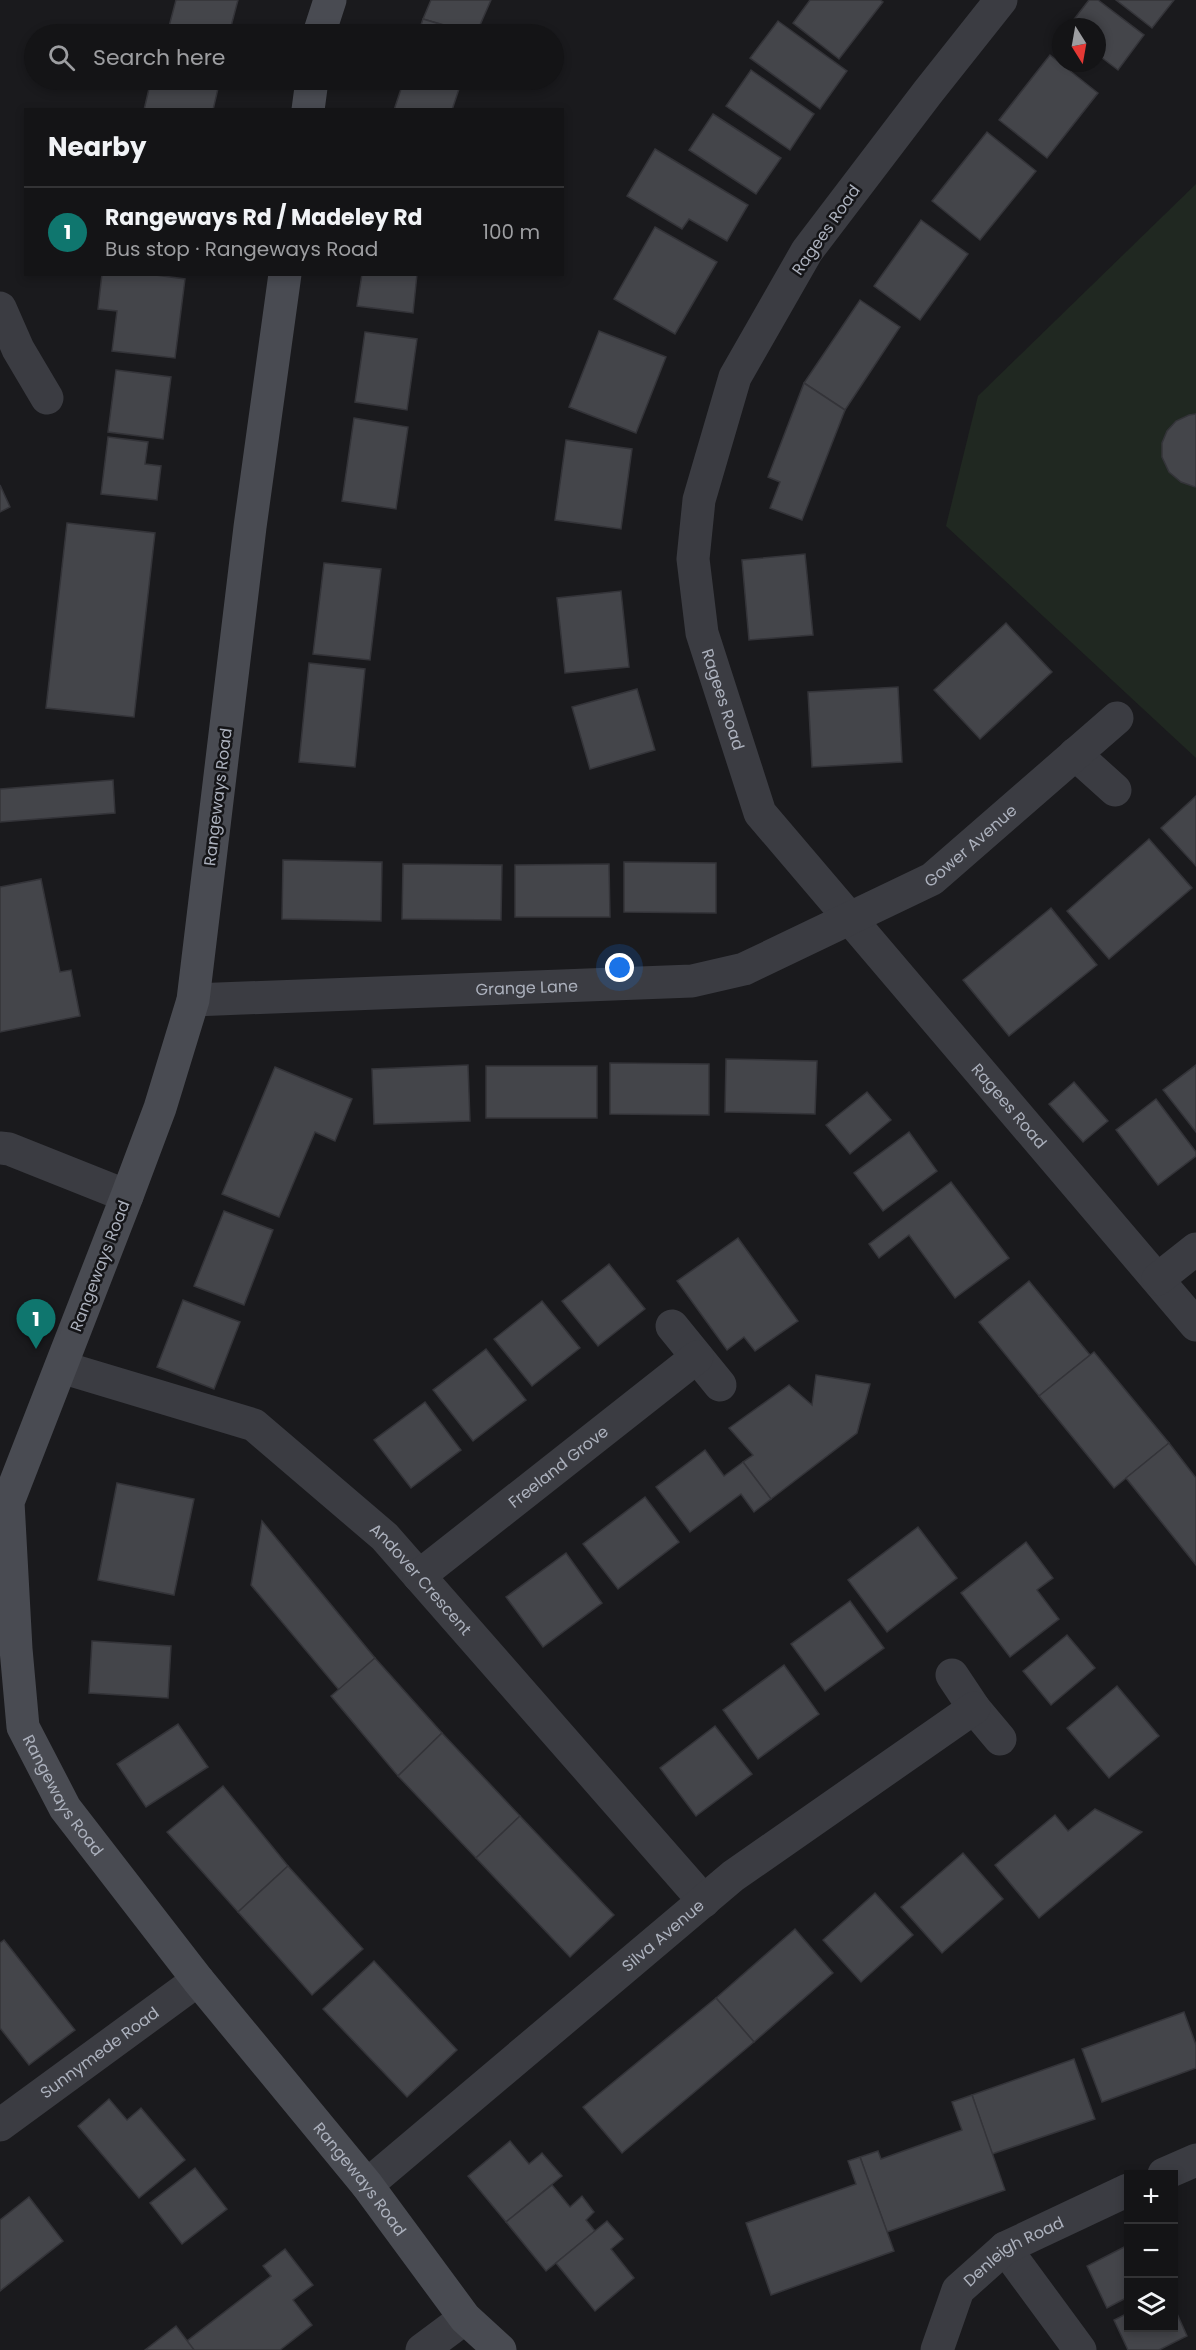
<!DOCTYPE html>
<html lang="en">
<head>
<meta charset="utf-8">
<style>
	body { margin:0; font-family:Poppins,sans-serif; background:#1d1d1f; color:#f1f3f6 }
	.controls { position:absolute; right:18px; bottom:18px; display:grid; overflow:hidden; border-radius:0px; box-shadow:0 3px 9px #0003 }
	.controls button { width:54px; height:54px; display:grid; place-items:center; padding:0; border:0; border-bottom:2px solid #333335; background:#141416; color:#f1f3f6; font:30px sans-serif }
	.compass { position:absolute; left:1052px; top:18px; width:54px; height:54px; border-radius:50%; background:#141416; box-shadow:0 3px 9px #0003; rotate:169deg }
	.you { position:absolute; left:620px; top:968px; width:21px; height:21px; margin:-15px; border:4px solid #fff; border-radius:50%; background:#1a73e8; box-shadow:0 0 0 9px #1a73e833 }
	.badge { display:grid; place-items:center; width:39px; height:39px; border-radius:50%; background:#0f766e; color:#fff; font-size:20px; font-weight:700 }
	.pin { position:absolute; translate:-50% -50px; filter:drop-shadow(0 2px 3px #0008) }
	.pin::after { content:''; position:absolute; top:32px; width:21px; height:18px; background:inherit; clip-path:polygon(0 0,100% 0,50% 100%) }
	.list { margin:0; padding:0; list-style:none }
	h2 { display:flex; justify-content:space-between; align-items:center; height:78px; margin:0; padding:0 24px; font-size:26px }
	h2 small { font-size:20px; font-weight:400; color:#9d9ea1 }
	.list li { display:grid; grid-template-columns:39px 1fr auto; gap:18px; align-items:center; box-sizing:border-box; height:90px; padding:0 24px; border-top:2px solid #333335 }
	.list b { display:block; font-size:22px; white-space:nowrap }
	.list p { margin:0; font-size:20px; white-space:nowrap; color:#9d9ea1 }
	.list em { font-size:20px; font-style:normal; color:#9d9ea1 }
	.icon { flex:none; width:33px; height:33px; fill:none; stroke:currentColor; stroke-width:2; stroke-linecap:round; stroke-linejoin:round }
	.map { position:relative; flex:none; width:1196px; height:2350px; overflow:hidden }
	.search { position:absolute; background:#141416; box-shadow:0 3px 9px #0003; left:24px; top:24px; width:540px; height:66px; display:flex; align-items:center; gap:15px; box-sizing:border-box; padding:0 21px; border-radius:33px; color:#9d9ea1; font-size:22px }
	.panel { position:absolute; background:#141416; box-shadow:0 3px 9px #0003; left:24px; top:108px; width:540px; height:168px; border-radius:0px }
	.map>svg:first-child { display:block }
</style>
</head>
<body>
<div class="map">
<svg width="1196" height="2350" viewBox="0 0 1196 2350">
	<rect width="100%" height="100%" fill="#1a1a1d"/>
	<path fill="#202821" d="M1196,184V758L946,526L978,396Z"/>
	<g fill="#44454a" stroke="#343439" stroke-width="1.5">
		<path d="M176,0H238L229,34H167Z"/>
		<path d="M431,0H491L476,34L423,19Z"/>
		<path d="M810,0H880L883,2L839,59L793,23Z"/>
		<path d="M1089,0H1098L1144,35L1118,70L1097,54V27H1068Z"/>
		<path d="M1116,0H1174L1152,28Z"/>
		<path d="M423,19L472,34H418Z"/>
		<path d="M778,21L847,71L820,109L750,58Z"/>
		<path d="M1050,55L1098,93L1047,158L999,120Z"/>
		<path d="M751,70L814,114L790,150L726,106Z"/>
		<path d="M151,80H220L213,110H144Z"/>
		<path d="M404,80H462L452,110H394Z"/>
		<path d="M713,114L781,158L756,194L689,150Z"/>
		<path d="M987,132L1036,171L980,240L932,201Z"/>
		<path d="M655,149L748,205L727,241L689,219L682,229L627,196Z"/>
		<path d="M921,220L968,254L920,320L874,286Z"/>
		<path d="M655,227L717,262L675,334L614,299Z"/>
		<path d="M102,274H148L185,279L175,358L112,351L117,311L98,309Z"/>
		<path d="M362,274H417L413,313L357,306Z"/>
		<path d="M860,300L900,327L845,410L804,383Z"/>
		<path d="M599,331L666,357L636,433L569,407Z"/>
		<path d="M365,332L417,339L407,410L355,402Z"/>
		<path d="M116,370L171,377L163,439L108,432Z"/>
		<path d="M804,383L845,410L802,520L770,508L780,482L768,477Z"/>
		<path d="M1196,414V486L1195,487L1181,482L1169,472L1162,457V443L1167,431L1176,421L1189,415Z"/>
		<path d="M354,418L408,427L396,509L342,501Z"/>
		<path d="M108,437L148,442L145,464L161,466L157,500L101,494Z"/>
		<path d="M566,440L632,449L621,529L555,520Z"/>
		<path d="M0,485L10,507L0,512Z"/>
		<path d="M67,523L155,533L134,717L46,708Z"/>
		<path d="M805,554L813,635L749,640L742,560Z"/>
		<path d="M324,563L381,569L370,660L313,654Z"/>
		<path d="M621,591L629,667L565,673L557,598Z"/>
		<path d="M1006,623L1052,672L980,739L934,690Z"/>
		<path d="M309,663L365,669L355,767L299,762Z"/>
		<path d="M898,687L902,762L812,767L808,692Z"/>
		<path d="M637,689L655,750L590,769L572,707Z"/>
		<path d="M113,780L115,813L0,822V789Z"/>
		<path d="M1196,796V866L1161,828Z"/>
		<path d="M1149,839L1192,888L1109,959L1067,911Z"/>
		<path d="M283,860L382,862L381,921L282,919Z"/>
		<path d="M624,862L716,863V913L624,912Z"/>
		<path d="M403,864L502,865L501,920L402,919Z"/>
		<path d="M609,864L610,917H515V865Z"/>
		<path d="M41,879L60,972L71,970L80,1016L0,1032V887Z"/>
		<path d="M1051,908L1097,965L1009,1036L963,980Z"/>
		<path d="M726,1059L817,1061L815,1114L725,1112Z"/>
		<path d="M610,1063L709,1064V1115L610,1114Z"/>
		<path d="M468,1065L470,1121L374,1124L372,1069Z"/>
		<path d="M1196,1065V1132L1163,1090Z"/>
		<rect x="486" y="1066" width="111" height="52"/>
		<path d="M275,1067L352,1099L335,1141L315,1132L279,1217L222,1194Z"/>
		<path d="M1074,1082L1108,1121L1083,1142L1049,1104Z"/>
		<path d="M867,1092L891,1120L850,1154L826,1125Z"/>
		<path d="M1156,1099L1196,1152V1156L1158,1185L1116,1130Z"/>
		<path d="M909,1132L937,1171L883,1211L854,1173Z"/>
		<path d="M951,1182L1009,1258L955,1298L909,1235L879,1258L869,1244Z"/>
		<path d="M224,1211L273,1230L244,1305L194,1286Z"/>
		<path d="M738,1238L798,1321L755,1351L744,1337L727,1350L677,1281Z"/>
		<path d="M609,1264L645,1309L598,1346L562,1301Z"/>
		<path d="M1029,1281L1090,1355L1039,1396L979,1322Z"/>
		<path d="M183,1300L240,1322L214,1389L157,1367Z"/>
		<path d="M542,1301L580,1348L532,1386L494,1339Z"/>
		<path d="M486,1349L526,1400L473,1441L433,1390Z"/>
		<path d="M1094,1352L1169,1443L1114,1488L1039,1396Z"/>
		<path d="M816,1375L870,1384L857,1433L771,1499L743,1462L753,1455L729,1428L789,1385L812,1405Z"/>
		<path d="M425,1402L461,1450L411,1488L374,1440Z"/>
		<path d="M1169,1443L1196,1478V1565L1126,1478Z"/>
		<path d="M705,1450L724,1476L743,1462L771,1499L754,1512L741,1494L690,1532L656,1487Z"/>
		<path d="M117,1483L194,1499L174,1595L98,1580Z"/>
		<path d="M645,1497L679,1542L618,1589L583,1544Z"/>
		<path d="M262,1521L375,1658L339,1690L251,1585Z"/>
		<path d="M918,1527L957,1578L887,1632L848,1580Z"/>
		<path d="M1026,1542L1053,1578L1037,1590L1059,1619L1010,1657L961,1593Z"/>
		<path d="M566,1553L602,1603L543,1647L506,1597Z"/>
		<path d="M850,1601L884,1648L825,1691L791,1644Z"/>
		<path d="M1067,1635L1095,1668L1051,1705L1023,1671Z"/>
		<path d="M92,1641L171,1646L168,1698L89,1693Z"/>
		<path d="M375,1658L442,1733L398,1776L331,1696Z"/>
		<path d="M784,1665L819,1714L758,1759L723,1710Z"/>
		<path d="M1117,1686L1159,1736L1109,1778L1067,1728Z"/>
		<path d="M178,1724L208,1767L146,1807L117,1764Z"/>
		<path d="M715,1726L752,1774L696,1816L660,1768Z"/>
		<path d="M442,1733L520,1816L476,1858L398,1776Z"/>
		<path d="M223,1786L288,1866L238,1912L167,1832Z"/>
		<path d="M1095,1809L1142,1832L1039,1918L995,1865L1055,1815L1068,1831Z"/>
		<path d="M520,1816L614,1915L570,1957L476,1858Z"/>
		<path d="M963,1853L1003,1899L942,1953L901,1907Z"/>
		<path d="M288,1866L363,1949L312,1995L238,1912Z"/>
		<path d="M875,1893L913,1935L861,1982L823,1940Z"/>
		<path d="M795,1929L833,1973L754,2042L716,1998Z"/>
		<path d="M4,1940L75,2030L29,2065L0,2028V1943Z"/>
		<path d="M374,1961L457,2050L407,2097L323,2009Z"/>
		<path d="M716,1998L754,2042L622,2153L583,2107Z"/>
		<path d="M1184,2012L1196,2045V2068L1102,2102L1082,2049Z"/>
		<path d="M1074,2059L1095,2119L992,2154L972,2095Z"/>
		<path d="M972,2095L1005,2190L887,2232L860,2157L878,2151L881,2159L962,2130L952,2102Z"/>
		<path d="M109,2099L127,2120L141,2108L185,2160L139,2198L78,2126Z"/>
		<path d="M510,2141L529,2164L542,2153L562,2176L506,2222L468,2176Z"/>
		<path d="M860,2157L894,2251L771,2295L746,2223L856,2184L848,2161Z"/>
		<path d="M195,2168L227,2209L182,2244L150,2203Z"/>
		<path d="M552,2185L570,2207L582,2196L594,2212L586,2220L595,2231L546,2271L506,2222Z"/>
		<path d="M29,2197L63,2241L0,2291V2220Z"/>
		<path d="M607,2221L623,2239L611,2249L634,2278L595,2311L556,2263Z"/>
		<path d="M1128,2245V2297L1107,2308L1087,2266Z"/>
		<path d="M285,2249L313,2285L293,2300L312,2325L280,2350H194L187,2341L271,2276L263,2266Z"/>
		<path d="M1174,2307L1187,2336L1159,2350H1128L1114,2320L1128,2313V2328H1174Z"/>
		<path d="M176,2326L194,2350H145Z"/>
	</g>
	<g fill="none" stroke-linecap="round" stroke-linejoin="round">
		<g stroke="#3b3c42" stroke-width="33">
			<path id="s1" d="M1001,0L928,92L807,251L735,377L699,500L693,559L702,633L760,813L1196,1325"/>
			<path d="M0,308L18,349L47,398"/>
			<path d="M1075,754L1115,790"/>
			<path id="s2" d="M193,1000L692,981L744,969L932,879L1117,718"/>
			<path d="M0,1148L9,1149L127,1196"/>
			<path d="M1158,1279L1196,1249"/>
			<path d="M672,1326L720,1385"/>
			<path id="s3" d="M61,1367L254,1425L385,1537L704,1901"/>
			<path id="s4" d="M419,1576L697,1357"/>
			<path d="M952,1675L974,1708L1000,1739"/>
			<path id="s5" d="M0,2125L198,1980"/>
			<path d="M1164,2174L1196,2160"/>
			<path id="s6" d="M367,2185L733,1876L974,1708"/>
			<path d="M1005,2248L1080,2350"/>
			<path d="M422,2350L465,2318"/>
			<path id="s7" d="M937,2350L958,2290L1005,2248L1128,2190"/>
		</g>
		<g stroke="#494b52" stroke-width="33">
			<path d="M319,34L330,0"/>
			<path d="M308,110L312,80"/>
			<path id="s8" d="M285,274L250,527L193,1000L160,1108L127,1196L8,1502L16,1649L23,1727L65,1808L198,1980L367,2185L465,2318L500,2350"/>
		</g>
	</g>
	<g text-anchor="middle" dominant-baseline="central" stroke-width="5" stroke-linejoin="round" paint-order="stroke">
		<g font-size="16" fill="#acb1bd" stroke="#151518">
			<text transform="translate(826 230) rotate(-55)">Ragees Road</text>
			<text stroke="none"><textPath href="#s1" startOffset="794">Ragees Road</textPath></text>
			<text transform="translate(218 797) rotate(-83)">Rangeways Road</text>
			<text stroke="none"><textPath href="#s2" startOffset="812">Gower Avenue</textPath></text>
			<text stroke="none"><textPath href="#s2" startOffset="334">Grange Lane</textPath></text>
			<text stroke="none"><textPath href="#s1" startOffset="1298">Ragees Road</textPath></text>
			<text transform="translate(100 1266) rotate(-69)">Rangeways Road</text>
			<text stroke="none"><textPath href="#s4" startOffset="177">Freeland Grove</textPath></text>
			<text stroke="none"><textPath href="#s3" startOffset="429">Andover Crescent</textPath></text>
			<text stroke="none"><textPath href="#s8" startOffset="1572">Rangeways Road</textPath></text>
			<text stroke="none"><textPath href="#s6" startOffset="387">Silva Avenue</textPath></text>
			<text stroke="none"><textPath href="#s5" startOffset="123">Sunnymede Road</textPath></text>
			<text stroke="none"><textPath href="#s8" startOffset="2058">Rangeways Road</textPath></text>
			<text stroke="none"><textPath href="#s7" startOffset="132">Denleigh Road</textPath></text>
		</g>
	</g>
</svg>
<div class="controls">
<button>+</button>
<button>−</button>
<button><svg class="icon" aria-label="layers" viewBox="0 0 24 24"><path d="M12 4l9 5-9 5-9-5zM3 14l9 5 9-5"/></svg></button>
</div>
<svg class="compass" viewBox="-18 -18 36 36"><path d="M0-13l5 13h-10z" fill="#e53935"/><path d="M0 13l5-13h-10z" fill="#9d9ea1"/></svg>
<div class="you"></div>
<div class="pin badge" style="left:36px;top:1349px">1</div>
<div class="search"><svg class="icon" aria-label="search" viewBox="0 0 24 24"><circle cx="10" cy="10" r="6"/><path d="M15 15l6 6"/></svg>Search here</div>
<section class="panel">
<h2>Nearby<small></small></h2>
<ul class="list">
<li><span class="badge">1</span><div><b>Rangeways Rd / Madeley Rd</b><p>Bus stop · Rangeways Road</p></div><em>100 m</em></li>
</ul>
</section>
</div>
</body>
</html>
